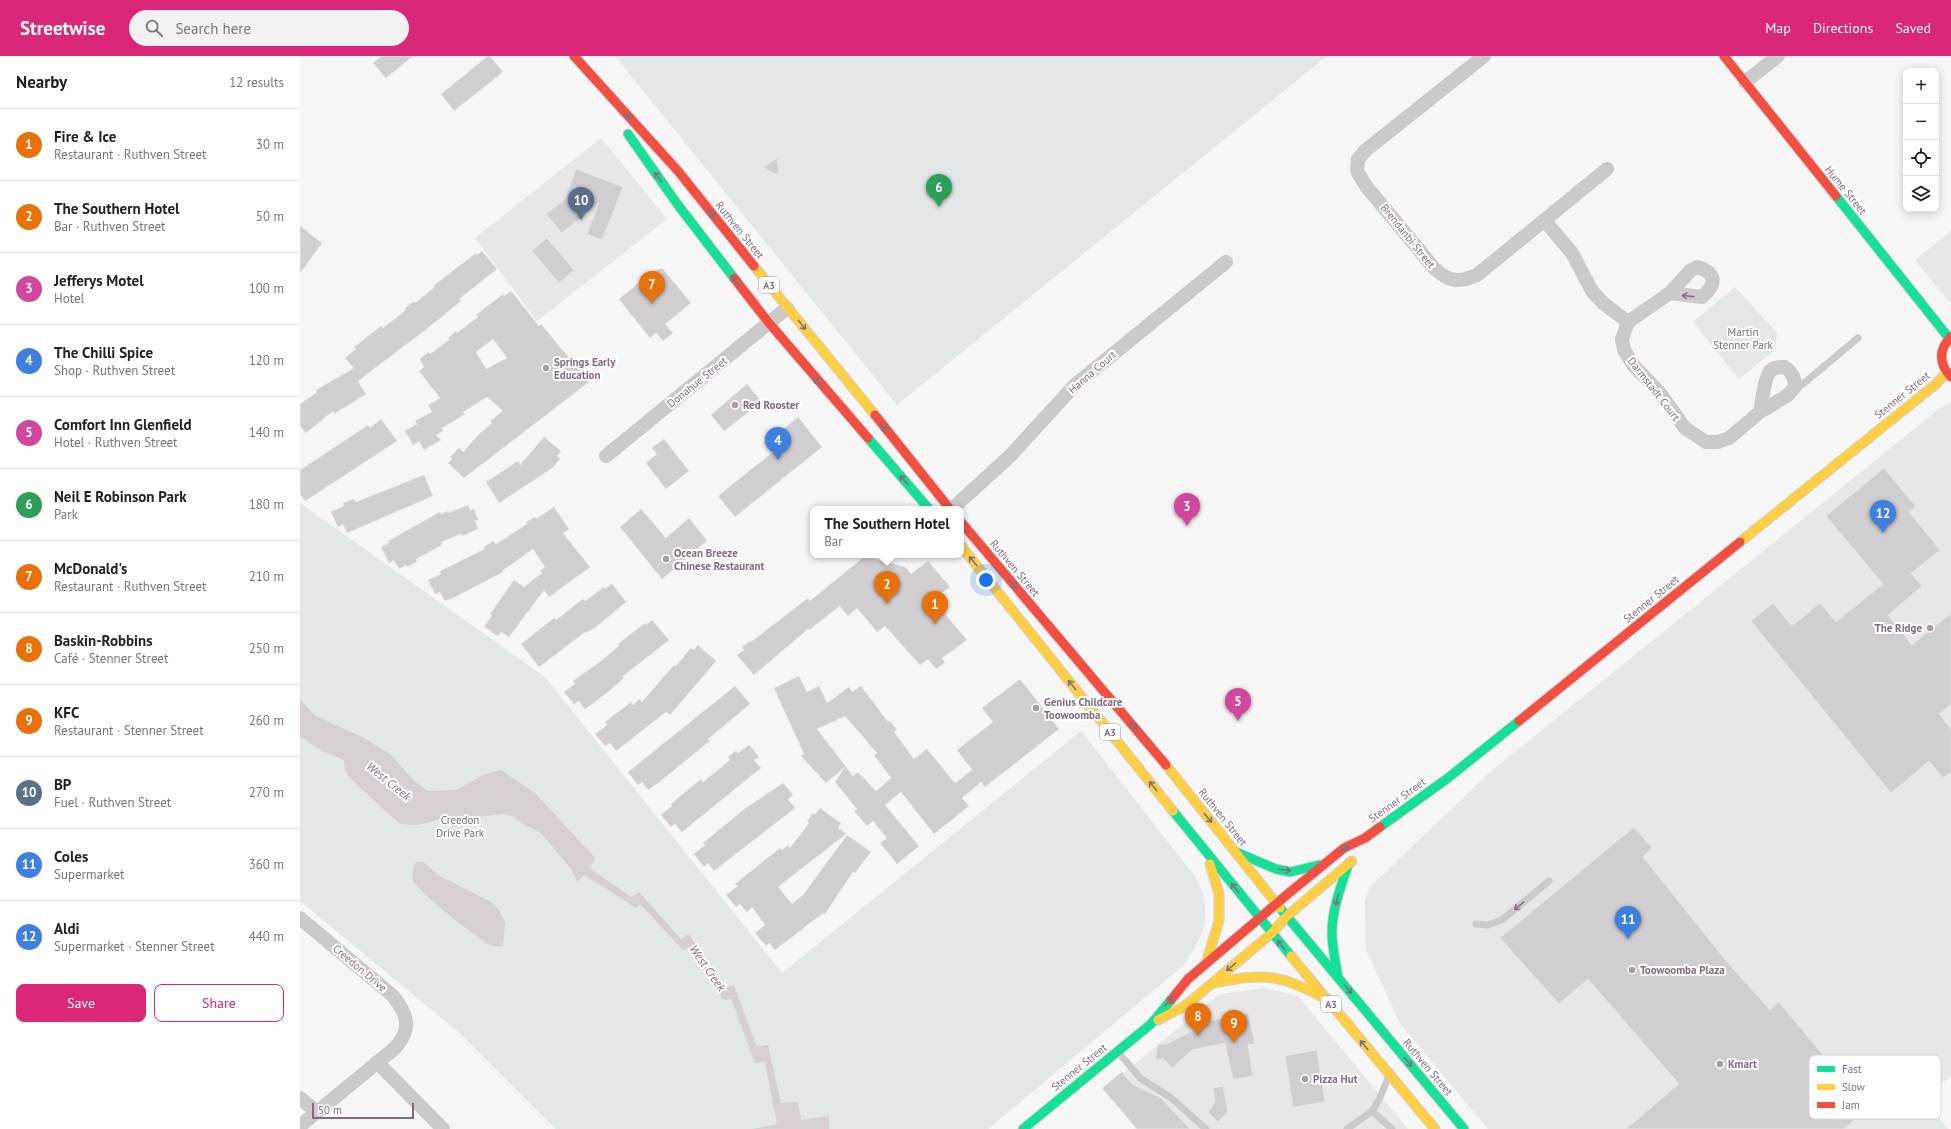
<!DOCTYPE html>
<html lang="en">
<head>
<meta charset="utf-8">
<style>
	body { margin:0; font-family:"PT Sans",sans-serif; background:#f2f2f2; color:#222 }
	.controls { position:absolute; right:12px; top:12px; display:grid; overflow:hidden; border-radius:8px; box-shadow:0 2px 10px #0003 }
	.controls button { width:36px; height:36px; display:grid; place-items:center; padding:0; border:0; border-bottom:1px solid #e0e0e0; background:#fff; color:#222; font:20px sans-serif }
	.scale { position:absolute; left:12px; bottom:10px; width:102px; box-sizing:border-box; padding-left:4px; border:2px solid #826a81; border-top:0; font-size:11px; line-height:14px; white-space:nowrap; color:#826a81; -webkit-text-stroke:3px #fff; paint-order:stroke }
	.you { position:absolute; left:686px; top:524px; width:14px; height:14px; margin:-10px; border:3px solid #fff; border-radius:50%; background:#1a73e8; box-shadow:0 0 0 6px #1a73e833 }
	.badge { display:grid; place-items:center; width:26px; height:26px; border-radius:50%; background:#db2777; color:#fff; font-size:13px; font-weight:700 }
	.pin { position:absolute; translate:-50% -33px; filter:drop-shadow(0 1px 2px #0008) }
	.pin::after { content:''; position:absolute; top:21px; width:14px; height:12px; background:inherit; clip-path:polygon(0 0,100% 0,50% 100%) }
	.popup { position:absolute; left:510px; top:450px; width:154px; height:52px; box-sizing:border-box; display:grid; place-content:center; border-radius:8px; background:#fff; filter:drop-shadow(0 1px 3px #0005); font-size:13px; white-space:nowrap; color:#767676 }
	.popup b { font-size:15px; color:#222 }
	.popup::after { content:''; position:absolute; left:50%; top:100%; margin-left:-8px; border:8px solid transparent; border-top-color:#fff }
	.list { margin:0; padding:0; list-style:none }
	h2 { display:flex; justify-content:space-between; align-items:center; height:52px; margin:0; padding:0 16px; font-size:17px }
	h2 small { font-size:13px; font-weight:400; color:#767676 }
	.list li { display:grid; grid-template-columns:26px 1fr auto; gap:12px; align-items:center; box-sizing:border-box; height:72px; padding:0 16px; border-top:1px solid #e0e0e0 }
	.list b { display:block; font-size:15px; white-space:nowrap }
	.list p { margin:0; font-size:13px; white-space:nowrap; color:#767676 }
	.list em { font-size:13px; font-style:normal; color:#767676 }
	.actions { display:flex; gap:8px; padding:12px 16px }
	.actions a { flex:1; padding:9px 0; border:1px solid #db2777; border-radius:8px; text-align:center; font-size:14px; color:#db2777 }
	.actions .main { background:#db2777; color:#fff }
	.icon { flex:none; width:22px; height:22px; fill:none; stroke:currentColor; stroke-width:2; stroke-linecap:round; stroke-linejoin:round }
	.map { position:relative; flex:none; width:1651px; height:1073px; overflow:hidden }
	header { display:flex; align-items:center; gap:24px; box-sizing:border-box; height:56px; padding:0 20px; background:#db2777; color:#fff }
	header strong { font-size:19px }
	nav { display:flex; gap:22px; margin-inline-start:auto; font-size:14px }
	.search { width:280px; height:36px; background:#f2f2f2; display:flex; align-items:center; gap:10px; box-sizing:border-box; padding:0 14px; border-radius:22px; color:#767676; font-size:15px }
	main { display:flex }
	aside { flex:1; background:#fff }
	.map>svg:first-child { display:block }
</style>
</head>
<body>
<header>
<strong>Streetwise</strong>
<div class="search"><svg class="icon" aria-label="search" viewBox="0 0 24 24"><circle cx="10" cy="10" r="6"/><path d="M15 15l6 6"/></svg>Search here</div>
<nav><a>Map</a><a>Directions</a><a>Saved</a></nav>
</header>
<main>
<aside>
<h2>Nearby<small>12 results</small></h2>
<ul class="list">
<li><span class="badge" style="background:#e8710a">1</span><div><b>Fire &amp; Ice</b><p>Restaurant · Ruthven Street</p></div><em>30 m</em></li>
<li><span class="badge" style="background:#e8710a">2</span><div><b>The Southern Hotel</b><p>Bar · Ruthven Street</p></div><em>50 m</em></li>
<li><span class="badge" style="background:#d1479c">3</span><div><b>Jefferys Motel</b><p>Hotel</p></div><em>100 m</em></li>
<li><span class="badge" style="background:#3f7fe0">4</span><div><b>The Chilli Spice</b><p>Shop · Ruthven Street</p></div><em>120 m</em></li>
<li><span class="badge" style="background:#d1479c">5</span><div><b>Comfort Inn Glenfield</b><p>Hotel · Ruthven Street</p></div><em>140 m</em></li>
<li><span class="badge" style="background:#2e9e5b">6</span><div><b>Neil E Robinson Park</b><p>Park</p></div><em>180 m</em></li>
<li><span class="badge" style="background:#e8710a">7</span><div><b>McDonald's</b><p>Restaurant · Ruthven Street</p></div><em>210 m</em></li>
<li><span class="badge" style="background:#e8710a">8</span><div><b>Baskin-Robbins</b><p>Café · Stenner Street</p></div><em>250 m</em></li>
<li><span class="badge" style="background:#e8710a">9</span><div><b>KFC</b><p>Restaurant · Stenner Street</p></div><em>260 m</em></li>
<li><span class="badge" style="background:#5c6f8a">10</span><div><b>BP</b><p>Fuel · Ruthven Street</p></div><em>270 m</em></li>
<li><span class="badge" style="background:#3f7fe0">11</span><div><b>Coles</b><p>Supermarket</p></div><em>360 m</em></li>
<li><span class="badge" style="background:#3f7fe0">12</span><div><b>Aldi</b><p>Supermarket · Stenner Street</p></div><em>440 m</em></li>
</ul>
<div class="actions"><a class="main">Save</a><a>Share</a></div>
</aside>
<div class="map">
<svg width="1651" height="1073" viewBox="0 0 1651 1073">
	<rect width="100%" height="100%" fill="#f6f6f6"/>
	<g fill="#e8e6e7">
		<path d="M301,82L367,163L237,265L175,182Z"/>
		<path d="M1651,175V248L1615,204Z"/>
		<path d="M1651,346V1020L1587,1073H1188L1101,969L1066,894L1065,844L1069,832L1190,716L1640,352Z"/>
		<path d="M964,932L998,940L1108,1073H836L804,1033L920,938Z"/>
	</g>
	<g fill="#e3e7e8">
		<path d="M315,0H1027L597,349Z"/>
		<path d="M1435,231L1477,277L1475,294L1439,323L1393,266Z"/>
		<path d="M0,447L245,621L482,917L781,675L897,823C913,861 905,876 884,909L688,1073H256L163,980L0,845Z"/>
		<path d="M1623,1043L1648,1073H1587Z"/>
	</g>
	<g fill="#d6cfd6">
		<path d="M0,643L14,659L64,682L91,699L115,726L128,735L157,734L183,719L201,714L236,738L295,802L290,812L331,841L339,836L381,883L389,878L423,932L434,929L457,991L468,989L481,1047L498,1046L501,1064L529,1060V1073H453L477,1068L465,1006L455,1007L431,943L423,944L389,891L383,894L340,848L336,852L284,819L277,826L272,814L240,776L226,770L214,761L203,758L169,762L164,770L153,771L141,763L118,769L100,768L53,725L45,715L44,704L22,695L0,680Z"/>
		<path d="M116,806H123L140,820L191,846L199,854L205,866L203,890C200,890 196,891 193,890C182,887 115,833 113,824C111,818 114,811 116,806Z"/>
	</g>
	<g fill="#d1ced1" stroke="#e6e6e6" fill-rule="evenodd">
		<path d="M82,0H113L86,22L73,7Z"/>
		<path d="M188,0H190L203,16L154,55L141,38Z"/>
		<path d="M477,102L479,119L463,112Z"/>
		<path d="M276,113L323,131L302,184L287,178L299,147L262,177L246,158L265,143Z"/>
		<path d="M0,170L22,187L0,217Z"/>
		<path d="M247,182L274,214L259,227L232,195Z"/>
		<path d="M182,195L197,213L159,243L161,245L133,268L58,325L66,338L34,358L33,355L6,377L0,370V348L17,336L16,334L54,312L45,302L56,293L54,291L81,270L83,272L106,254L105,252L113,246L115,247L135,231L133,230L176,197L177,199Z"/>
		<path d="M362,212L391,247L365,268L373,277L363,285L356,277L350,282L319,243L352,216Z"/>
		<path d="M211,235L239,270L241,268L289,326L164,422L148,407L152,403L150,401L159,392L163,396L179,378L192,367L190,365L203,355L187,341L163,356L165,358L142,372L143,375L136,379L141,384L124,394L119,385L113,389L105,375L117,368L115,365L132,356L128,349L140,342L119,315L124,311L120,303L128,296L130,298L149,284L148,282L156,275L157,277L178,261L176,259L203,238L204,240ZM193,283L207,302L186,313L176,296Z"/>
		<path d="M447,328L462,346L424,375L411,359Z"/>
		<path d="M498,361L522,391L435,461L418,440L479,391L472,382Z"/>
		<path d="M81,363L97,385L5,445L0,438V414L68,369L70,372Z"/>
		<path d="M244,381L261,395L257,400L260,403L251,413L199,447L186,426L218,405L220,409Z"/>
		<path d="M364,383L389,415L366,433L346,407L357,398L352,392Z"/>
		<path d="M1584,412L1616,451L1609,456L1640,494L1611,517L1622,530L1588,559L1612,589L1651,557V648L1639,658L1651,673V716L1643,722L1629,705L1591,737L1451,565L1473,547L1492,570L1520,547L1536,566L1583,528L1526,460Z"/>
		<path d="M124,419L133,440L47,477L43,468L38,471L31,456L44,450L43,447L53,443L56,446Z"/>
		<path d="M168,449L170,454L174,453L178,464L175,465L178,473L162,480L161,478L141,486L142,489L116,503L117,506L107,511L106,509L99,513L94,504L89,507L81,491L89,487L88,485L140,456L141,458L148,455L149,457Z"/>
		<path d="M254,451L269,473L263,477L290,511L249,541L244,534L209,581L201,576L198,580L184,571L192,559L190,558L214,524L224,531L242,517L240,515L245,511L233,493L202,515L203,516L157,540L145,545L140,536L135,538L128,524L141,518L140,515L185,493L184,491L193,485L196,488L227,468L226,466L235,461L236,463Z"/>
		<path d="M341,453L366,482L389,462L407,485L362,523L320,471Z"/>
		<path d="M565,500L605,511L611,518L628,505L650,531L633,544L667,584L642,602L645,607L636,613L628,603L620,609L585,570L577,576L557,552L548,560L540,550L509,574L508,573L454,619L437,599L444,594L442,591L450,585L451,586L508,542L510,545Z"/>
		<path d="M312,528L326,546L296,571L286,577L285,576L239,611L221,588L254,562L256,564L283,543L285,545L304,531L305,533Z"/>
		<path d="M352,564L369,584L323,620L324,622L315,630L295,646L285,653L279,645L274,648L264,636L275,628L273,625L301,605L319,590L318,588L345,567L346,569Z"/>
		<path d="M398,589L416,605L370,659L366,656L316,695L310,687L305,690L295,678L307,669L305,666L331,646L333,649L339,643L342,646L374,609L376,610L391,592L394,594Z"/>
		<path d="M499,620L507,636L519,630L527,647L549,631L552,636L561,630L588,666L590,665L597,674L594,676L614,703L627,693L655,727L672,714L657,694L693,666L682,652L720,623L759,673L685,731L681,726L662,742L669,750L634,778L601,736L585,749L619,790L597,808L580,787L587,782L573,765L567,770L554,755L557,753L535,726L545,711L526,727L501,700L504,698L474,632ZM545,660L577,697L574,699L591,722L576,735L558,716L553,720L517,673Z"/>
		<path d="M435,630L450,648L408,683L410,685L358,727L348,734L342,726L338,729L328,716Z"/>
		<path d="M449,689L459,701L454,704L461,712L382,776L375,768L371,771L361,759L372,750L371,748L401,723L403,726L430,704L428,701L436,695L438,697Z"/>
		<path d="M483,727L493,739L488,743L495,752L414,815L408,807L404,811L394,798L405,789L403,787L447,751Z"/>
		<path d="M520,752L541,767L538,772L546,778L478,831L492,848L503,839L547,779L571,796L555,817L553,816L525,858L523,857L475,894L469,887L466,890L455,877L465,869L452,851L447,856L440,848L436,851L426,839L438,830L435,828L480,792L482,794L488,789L490,792L509,767L507,765L513,757L515,759Z"/>
		<path d="M1334,771L1352,792L1343,801L1427,906L1470,954L1479,946L1568,1053L1544,1073H1326L1379,1028L1288,923L1259,948L1200,882Z"/>
		<path d="M895,957L908,965L948,957L955,988L948,989L953,1020L933,1024L925,987L892,994L872,1012L864,1003H855L858,988H867L892,975L889,964Z"/>
		<path d="M1017,994L1025,1046L993,1051L985,1000Z"/>
		<path d="M822,1016L832,1028L861,1042L890,1073H837L802,1032Z"/>
		<path d="M923,1030L928,1056L918,1066L908,1056L915,1046L913,1032Z"/>
	</g>
	<g fill="none" stroke-linecap="round" stroke-linejoin="round">
		<defs>
			<g id="fast">
				<path d="M328,78L378,149L434,222"/>
				<path d="M1536,140L1649,282"/>
				<path d="M568,382L629,453"/>
				<path d="M873,755L991,900"/>
				<path d="M1080,771L1148,722L1219,665"/>
				<path d="M936,796L976,813L990,816L1019,809"/>
				<path d="M980,852L1164,1073"/>
				<path d="M1038,921C1036,907 1032,892 1032,877C1032,853 1041,830 1049,807"/>
				<path d="M723,1073L851,968L871,944"/>
			</g>
			<g id="slow">
				<path d="M454,210L575,359"/>
				<path d="M1440,486L1636,328L1646,317"/>
				<path d="M661,490L873,755"/>
				<path d="M866,709L980,852"/>
				<path d="M991,900L1135,1073"/>
				<path d="M906,907L919,865V838L910,808"/>
				<path d="M914,927C967,916 981,919 1028,944"/>
				<path d="M858,964L885,950L972,877L987,860L1052,805"/>
			</g>
			<g id="jam">
				<path d="M274,0L378,115L454,210"/>
				<path d="M1424,0L1536,140"/>
				<path d="M434,222L469,267L568,382"/>
				<path d="M1651,281C1638,294 1639,308 1651,321"/>
				<path d="M575,359L650,453"/>
				<path d="M661,466L866,709"/>
				<path d="M1219,665L1440,486"/>
				<path d="M871,944L888,923L989,837L1044,792L1065,782L1080,771"/>
			</g>
		</defs>
		<use href="#fast" stroke="#d3d2d3" stroke-width="11"/>
		<use href="#slow" stroke="#d3d2d3" stroke-width="11"/>
		<use href="#jam" stroke="#d3d2d3" stroke-width="11"/>
		<g stroke="#ccc9cb" stroke-width="7">
			<path d="M1495,331L1503,328L1558,282"/>
			<path d="M1176,868L1188,869L1202,864L1249,825"/>
			<path d="M818,996L841,1023L870,1041L906,1073"/>
			<path d="M1072,1055L1092,1073"/>
			<path d="M1047,1073L1072,1055L1079,1044L1088,1022"/>
		</g>
		<g stroke="#ccc9cb" stroke-width="14">
			<path d="M1184,0L1066,94L1058,103L1057,115L1066,130L1134,212C1149,226 1158,227 1177,219L1307,113"/>
			<path d="M1445,26L1478,0"/>
			<path d="M1245,165L1272,197L1292,235L1303,247L1328,266L1322,283L1324,294L1334,310L1360,337L1385,372L1406,386H1418L1429,382L1460,356L1488,339L1495,331C1495,321 1492,317 1485,311C1479,311 1474,311 1470,315C1464,323 1462,346 1460,356"/>
			<path d="M1328,266L1370,237L1390,215L1397,211C1417,217 1417,228 1402,241L1370,237"/>
			<path d="M306,400L487,252"/>
			<path d="M652,453L710,400L775,329L926,206"/>
			<path d="M0,862L93,940C108,959 112,973 95,992L0,1070"/>
			<path d="M77,1006L143,1073"/>
			<path d="M0,1042L17,1056"/>
		</g>
		<use href="#fast" stroke="#16e098" stroke-width="9"/>
		<use href="#slow" stroke="#ffcf43" stroke-width="9"/>
		<use href="#jam" stroke="#f24e42" stroke-width="9"/>
	</g>
	<defs><path id="oneway-shaft" d="M-6 0H5M1.5-3L5.5 0L1.5 3" fill="none" stroke-width="1.6" stroke-linecap="round" stroke-linejoin="round"/></defs>
	<g stroke="#7d7082">
		<use href="#oneway-shaft" transform="translate(327 59) rotate(48)"/>
		<use href="#oneway-shaft" transform="translate(358 121) rotate(-124)"/>
		<use href="#oneway-shaft" transform="translate(411 157) rotate(51)"/>
		<use href="#oneway-shaft" transform="translate(436 225) rotate(-128)"/>
		<use href="#oneway-shaft" transform="translate(502 269) rotate(51)"/>
		<use href="#oneway-shaft" transform="translate(518 326) rotate(-131)"/>
		<use href="#oneway-shaft" transform="translate(583 371) rotate(51)"/>
		<use href="#oneway-shaft" transform="translate(604 424) rotate(-131)"/>
		<use href="#oneway-shaft" transform="translate(673 505) rotate(-130)"/>
		<use href="#oneway-shaft" transform="translate(713 528) rotate(50)"/>
		<use href="#oneway-shaft" transform="translate(772 629) rotate(-129)"/>
		<use href="#oneway-shaft" transform="translate(833 669) rotate(51)"/>
		<use href="#oneway-shaft" transform="translate(853 730) rotate(-129)"/>
		<use href="#oneway-shaft" transform="translate(908 762) rotate(51)"/>
		<use href="#oneway-shaft" transform="translate(1044 793) rotate(-33)"/>
		<use href="#oneway-shaft" transform="translate(985 814) rotate(6)"/>
		<use href="#oneway-shaft" transform="translate(935 832) rotate(-129)"/>
		<use href="#oneway-shaft" transform="translate(1037 844) rotate(105)"/>
		<use href="#oneway-shaft" transform="translate(981 889) rotate(-129)"/>
		<use href="#oneway-shaft" transform="translate(931 911) rotate(140)"/>
		<use href="#oneway-shaft" transform="translate(1048 933) rotate(51)"/>
		<use href="#oneway-shaft" transform="translate(869 945) rotate(-51)"/>
		<use href="#oneway-shaft" transform="translate(1064 989) rotate(-130)"/>
		<use href="#oneway-shaft" transform="translate(1108 1006) rotate(50)"/>
	</g>
	<g stroke="#866f85">
		<use href="#oneway-shaft" transform="translate(1388 240) rotate(-173)"/>
		<use href="#oneway-shaft" transform="translate(1219 850) rotate(140)"/>
	</g>
	<g fill="#ab9baa" stroke="#fff" stroke-width="1.5">
		<circle cx="246" cy="312" r="4"/>
		<circle cx="435" cy="349" r="4"/>
		<circle cx="366" cy="503" r="4"/>
		<circle cx="1630" cy="572" r="4"/>
		<circle cx="736" cy="652" r="4"/>
		<circle cx="1332" cy="914" r="4"/>
		<circle cx="1420" cy="1008" r="4"/>
		<circle cx="1005" cy="1023" r="4"/>
	</g>
	<g text-anchor="middle" dominant-baseline="central" stroke-width="4" stroke-linejoin="round" paint-order="stroke">
		<g fill="#fff" stroke="#a897a7" stroke-width="1">
			<rect x="459" y="221" width="20" height="16" rx="3"/>
			<rect x="800" y="668" width="20" height="16" rx="3"/>
			<rect x="1021" y="940" width="20" height="16" rx="3"/>
		</g>
		<g font-size="10" font-weight="bold" fill="#826a81">
			<text x="469" y="229">A3</text>
			<text x="810" y="676">A3</text>
			<text x="1031" y="948">A3</text>
		</g>
		<g font-size="11" fill="#826a81" stroke="#fff">
			<text transform="translate(1546 134) rotate(51)">Hume Street</text>
			<text transform="translate(440 174) rotate(51)">Ruthven Street</text>
			<text transform="translate(1108 180) rotate(51)">Brendanbi Street</text>
			<text transform="translate(792 316) rotate(-41)">Hanna Court</text>
			<text transform="translate(397 326) rotate(-39)">Donahue Street</text>
			<text transform="translate(1354 333) rotate(52)">Darmstadt Court</text>
			<text transform="translate(1602 339) rotate(-39)">Stenner Street</text>
			<text transform="translate(715 512) rotate(50)">Ruthven Street</text>
			<text transform="translate(1351 543) rotate(-39)">Stenner Street</text>
			<text transform="translate(1097 744) rotate(-36)">Stenner Street</text>
			<text transform="translate(923 761) rotate(51)">Ruthven Street</text>
			<text transform="translate(60 912) rotate(40)">Creedon Drive</text>
			<text transform="translate(779 1011) rotate(-39)">Stenner Street</text>
			<text transform="translate(1128 1011) rotate(50)">Ruthven Street</text>
		</g>
		<g font-size="11" fill="#68727a" stroke="#fff">
			<text x="1443" y="276">Martin<tspan x="1443" dy="13">Stenner Park</tspan></text>
			<text x="160" y="764">Creedon<tspan x="160" dy="13">Drive Park</tspan></text>
		</g>
		<g font-size="11" font-weight="bold" fill="#826a81" stroke="#fff" text-anchor="start">
			<text x="254" y="306">Springs Early<tspan x="254" dy="13">Education</tspan></text>
			<text x="443" y="349">Red Rooster</text>
			<text x="374" y="497">Ocean Breeze<tspan x="374" dy="13">Chinese Restaurant</tspan></text>
			<text x="1622" y="572" text-anchor="end">The Ridge</text>
			<text x="744" y="646">Genius Childcare<tspan x="744" dy="13">Toowoomba</tspan></text>
			<text x="1340" y="914">Toowoomba Plaza</text>
			<text x="1428" y="1008">Kmart</text>
			<text x="1013" y="1023">Pizza Hut</text>
		</g>
		<g font-size="12" font-style="italic" fill="#826b85" stroke="#fff">
			<text transform="translate(89 725) rotate(39)">West Creek</text>
			<text transform="translate(408 912) rotate(55)">West Creek</text>
		</g>
	</g>
	<rect x="1509" y="999" width="132" height="64" rx="6" fill="#fff" stroke="#dad2d9" stroke-width="1"/>
	<rect x="1517" y="1010" width="18" height="6" fill="#16e098"/>
	<rect x="1517" y="1028" width="18" height="6" fill="#ffcf43"/>
	<rect x="1517" y="1046" width="18" height="6" fill="#f24e42"/>
	<g font-size="11" fill="#826a81">
		<text x="1542" y="1017">Fast</text>
		<text x="1542" y="1035">Slow</text>
		<text x="1542" y="1053">Jam</text>
	</g>
</svg>
<div class="controls">
<button>+</button>
<button>−</button>
<button><svg class="icon" aria-label="locate" viewBox="0 0 24 24"><circle cx="12" cy="12" r="6"/><path d="M12 2v4M12 18v4M2 12h4M18 12h4"/></svg></button>
<button><svg class="icon" aria-label="layers" viewBox="0 0 24 24"><path d="M12 4l9 5-9 5-9-5zM3 14l9 5 9-5"/></svg></button>
</div>
<div class="scale">50 m</div>
<div class="you"></div>
<div class="pin badge" style="left:635px;top:568px;background:#e8710a">1</div>
<div class="pin badge" style="left:587px;top:548px;background:#e8710a">2</div>
<div class="popup"><b>The Southern Hotel</b>Bar</div>
<div class="pin badge" style="left:887px;top:470px;background:#d1479c">3</div>
<div class="pin badge" style="left:478px;top:404px;background:#3f7fe0">4</div>
<div class="pin badge" style="left:938px;top:665px;background:#d1479c">5</div>
<div class="pin badge" style="left:639px;top:151px;background:#2e9e5b">6</div>
<div class="pin badge" style="left:352px;top:248px;background:#e8710a">7</div>
<div class="pin badge" style="left:898px;top:980px;background:#e8710a">8</div>
<div class="pin badge" style="left:934px;top:987px;background:#e8710a">9</div>
<div class="pin badge" style="left:281px;top:164px;background:#5c6f8a">10</div>
<div class="pin badge" style="left:1328px;top:883px;background:#3f7fe0">11</div>
<div class="pin badge" style="left:1583px;top:477px;background:#3f7fe0">12</div>
</div>
</main>
</body>
</html>
